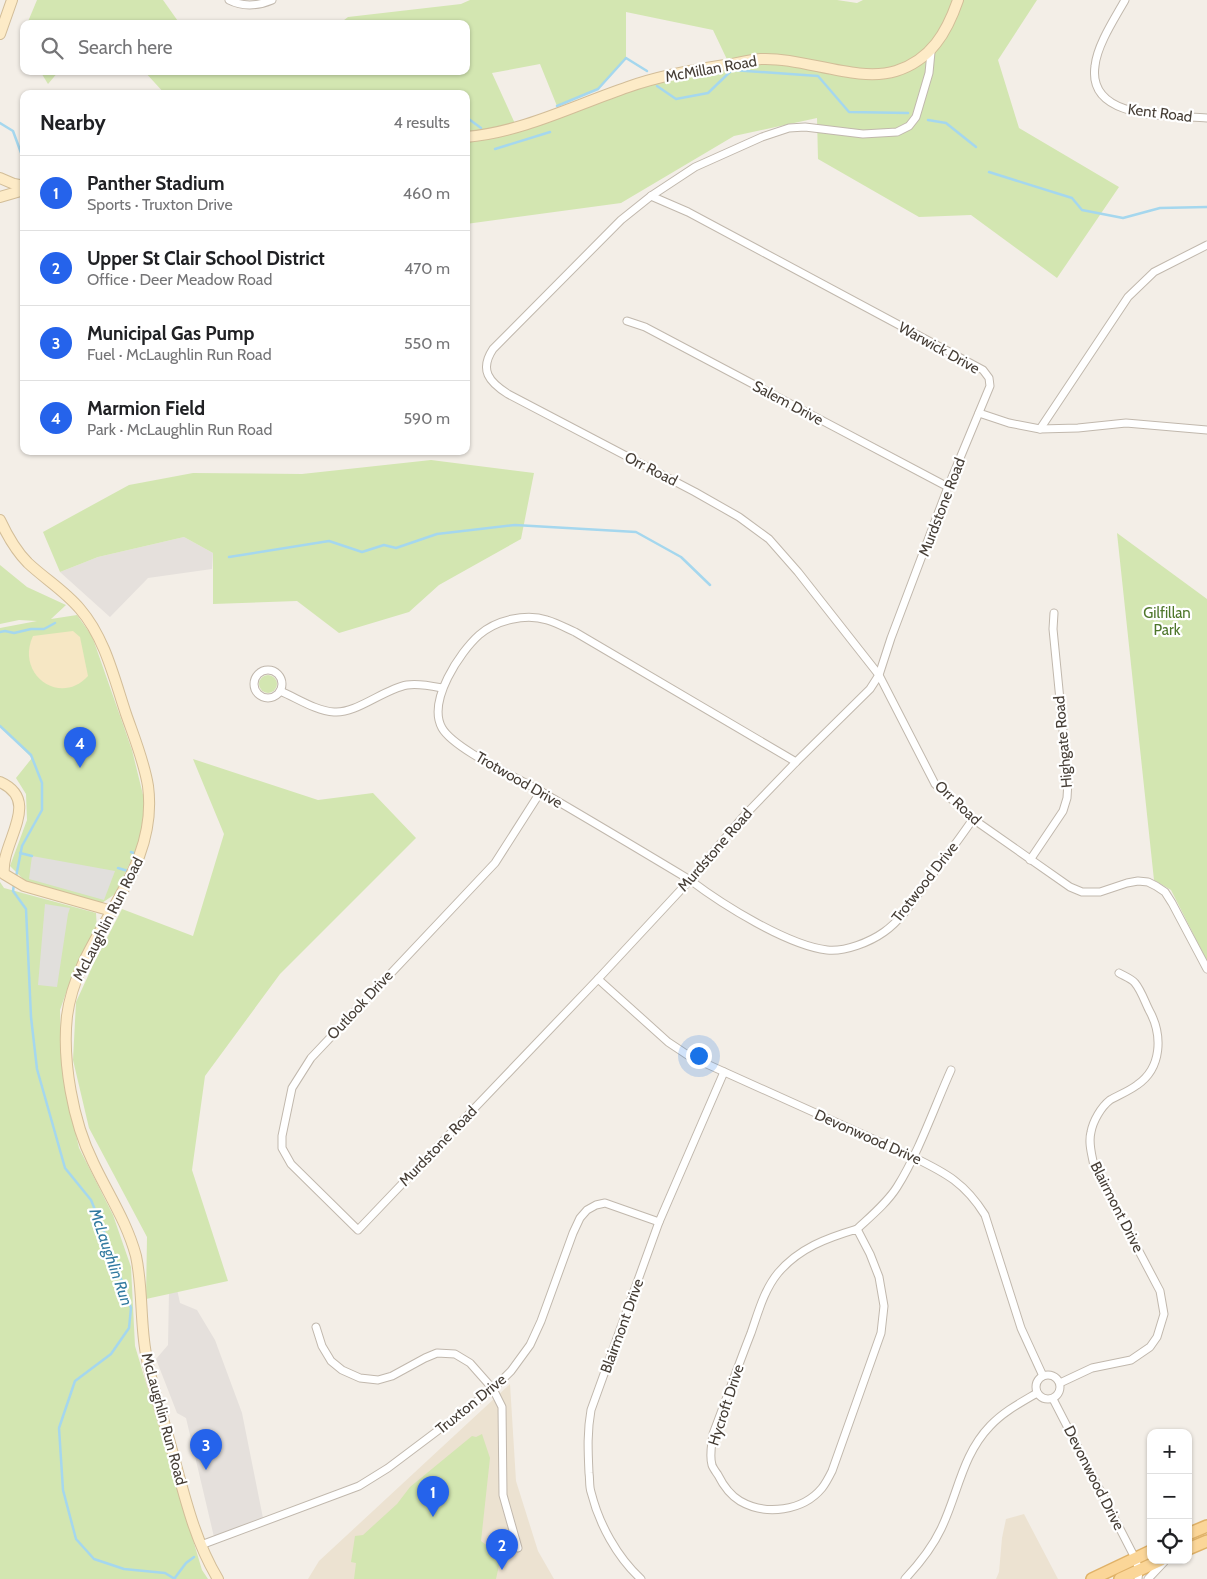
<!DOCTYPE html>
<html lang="en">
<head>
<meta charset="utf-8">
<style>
	body { margin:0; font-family:Cabin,sans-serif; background:#f2f2f2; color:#202124 }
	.controls { position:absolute; right:15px; bottom:15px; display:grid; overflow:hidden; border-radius:10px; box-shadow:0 1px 4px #0004 }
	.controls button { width:45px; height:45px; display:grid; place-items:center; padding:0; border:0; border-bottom:1px solid #e0e0e0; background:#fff; color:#202124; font:25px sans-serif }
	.you { position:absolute; left:698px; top:1055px; width:18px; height:18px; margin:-12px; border:4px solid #fff; border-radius:50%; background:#1a73e8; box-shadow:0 0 0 8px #1a73e833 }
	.badge { display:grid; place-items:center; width:32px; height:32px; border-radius:50%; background:#2563eb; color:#fff; font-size:16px; font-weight:700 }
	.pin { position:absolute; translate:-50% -41px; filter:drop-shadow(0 1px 2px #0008) }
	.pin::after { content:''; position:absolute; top:26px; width:18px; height:15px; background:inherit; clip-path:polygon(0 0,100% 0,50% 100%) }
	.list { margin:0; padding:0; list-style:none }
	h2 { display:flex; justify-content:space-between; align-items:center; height:65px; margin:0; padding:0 20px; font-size:21px }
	h2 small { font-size:16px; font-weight:400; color:#757577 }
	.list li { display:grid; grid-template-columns:32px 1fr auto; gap:15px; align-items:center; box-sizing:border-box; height:75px; padding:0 20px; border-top:1px solid #e0e0e0 }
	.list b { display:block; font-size:19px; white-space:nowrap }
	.list p { margin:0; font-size:16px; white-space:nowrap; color:#757577 }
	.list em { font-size:16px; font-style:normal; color:#757577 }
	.icon { flex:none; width:28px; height:28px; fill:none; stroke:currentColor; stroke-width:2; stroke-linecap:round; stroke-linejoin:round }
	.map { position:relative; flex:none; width:1207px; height:1579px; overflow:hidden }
	.search { position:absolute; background:#fff; box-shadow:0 1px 4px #0004; left:20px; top:20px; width:450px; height:55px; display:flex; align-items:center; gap:12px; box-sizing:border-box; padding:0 18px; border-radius:10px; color:#757577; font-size:19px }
	.panel { position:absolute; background:#fff; box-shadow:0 1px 4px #0004; left:20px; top:90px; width:450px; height:365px; border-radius:10px }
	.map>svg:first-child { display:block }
</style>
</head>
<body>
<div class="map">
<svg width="1207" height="1579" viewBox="0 0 1207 1579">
	<rect width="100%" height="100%" fill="#f3eee7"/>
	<g fill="#e5e0dc">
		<path d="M184,537L213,553L212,569L148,578L110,617L60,572L98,557Z"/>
		<path d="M177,1289L180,1303L197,1310L215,1340L242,1413L263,1518L214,1537L186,1418L177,1413L156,1359L168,1345L169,1291Z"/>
	</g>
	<g fill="#ece2d1">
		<path d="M510,1384L516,1481L538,1551L554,1579H308L319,1561Z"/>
		<path d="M1024,1514L1058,1579H996L999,1572L1002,1538L1006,1519Z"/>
	</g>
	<g fill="#d3e6b1" fill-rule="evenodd">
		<path d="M37,0H163L180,24H27Z"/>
		<path d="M470,0H837L857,3L863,0H1037L998,60L1019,128L1119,187L1057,278L971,215L919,217L818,159L817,118L734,136L621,203L466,224V94H165L144,71H466V24H339L348,17L461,4ZM626,12L713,30L732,70L673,75L517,128L492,73L540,64L557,106L598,89L626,58Z"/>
		<path d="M40,71H59L48,84Z"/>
		<path d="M431,460L534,473L521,539L439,585L409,612L339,633L297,601L213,604V553L184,537L98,557L60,572L43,532L129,485L193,473L302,474Z"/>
		<path d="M1117,533L1207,599V961L1171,890L1154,880Z"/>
		<path d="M0,565L27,587L66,605L51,619L77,615L92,636L132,750L145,803L139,844L115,894L102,903L28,884L10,866L27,820L26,794L16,778L32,758L0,725V628L37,621L19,620L0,624Z"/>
		<circle cx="268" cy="684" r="9"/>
		<path d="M193,759L318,800L373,793L416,838L280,974L205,1076L192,1170L228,1281L146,1299L147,1237L89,1128L73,1060L76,1002L94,963L122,909L193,936L224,834Z"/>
		<path d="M0,882L4,888L96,913L97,929L72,976L60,1010L62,1071L79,1148L113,1215L131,1267L135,1346L202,1570L208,1579H0Z"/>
		<path d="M482,1434L490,1458L481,1541L501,1556L496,1579H354L356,1563L351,1562L355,1536L363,1535L397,1504L410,1487L472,1436L476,1437Z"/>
	</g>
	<path fill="#f6e7c4" d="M73,631L80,637L88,676C60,707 15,674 33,636Z"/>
	<g fill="#e1dfdc">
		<path d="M32,856L115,871L104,900L29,879Z"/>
		<path d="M45,904L70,908L68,914L57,987L38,985Z"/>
	</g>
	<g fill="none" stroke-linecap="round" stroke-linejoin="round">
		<g stroke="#a5d7ee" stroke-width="2.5">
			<path d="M657,86L676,99L708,93L732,70L818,76L849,112L908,113"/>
			<path d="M557,106L598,89L626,58L647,71"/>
			<path d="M466,117L481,128"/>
			<path d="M928,120L946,123L976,147"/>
			<path d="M0,123L13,131L24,161"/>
			<path d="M495,149L550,132"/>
			<path d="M989,172L1072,198L1082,210L1123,218L1160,208L1207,207"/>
			<path d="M229,557L329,541L362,552L384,545L396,548L437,534L515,525L636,532L681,557L710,585"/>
			<path d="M0,632L5,631L14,633L31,629H44L55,623"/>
			<path d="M0,726L31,755L42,783V810L22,846L16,877"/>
			<path d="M131,852L136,854"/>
			<path d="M20,853L32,856"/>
			<path d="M118,868L128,871"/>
			<path d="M14,884L13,891L26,909L31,1017L37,1069L65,1168L91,1200L109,1244L131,1308L129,1328L111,1354L75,1381L59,1428L63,1490L76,1539L94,1559L124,1569L165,1573L175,1579"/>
			<path d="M174,1579L186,1563L194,1557"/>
		</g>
		<defs>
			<g id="street">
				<path d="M229,0C243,7 258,6 272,0"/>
				<path d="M1125,0C1115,18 1097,45 1095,66C1087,121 1171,115 1207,118"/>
				<path d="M931,52L929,73L916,117L909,126L897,132L863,134L805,127L789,128L762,137L695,167L651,196L621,220L493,349C479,370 489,382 508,394L695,492L739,517L769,539L798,572L879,675L935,784L973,819L1070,887L1082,892H1100L1127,883L1138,881L1148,882L1156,886L1165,892L1172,903L1207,969"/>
				<path d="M627,321L645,327L948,487"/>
				<path d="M979,413L1009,423L1040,429L1078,428L1126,423L1207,430"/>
				<path d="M1040,429L1128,297L1154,272L1207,245"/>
				<circle cx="268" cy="684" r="14"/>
				<path d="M280,691C297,698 316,711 334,712C356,714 384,689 407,685C418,683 432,686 442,688"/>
				<path d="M796,762L575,632C566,628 557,623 547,620C526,613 496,620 479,635C460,652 427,701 442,728C454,749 516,777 540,791C590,820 640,850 690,880C723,905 787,945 827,950C845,952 870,942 884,932C901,920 914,900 926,883C942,862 958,841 973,819"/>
				<path d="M541,791L495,863L311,1058L292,1088L282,1136V1148L291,1164L358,1230L598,979L690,880L743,817L796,762L870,689L879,675L891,638L948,487L990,386L989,378L983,370L688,212L651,196"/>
				<path d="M1030,860L1063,811L1067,798L1068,781L1053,629L1054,613"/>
				<path d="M598,979L668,1042L689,1056L913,1157C946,1173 965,1183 985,1215L1021,1328L1043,1376"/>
				<path d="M857,1229L870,1254L879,1277L884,1306L881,1333L832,1471C829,1477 826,1483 822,1488C803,1511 766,1516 740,1501C730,1495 723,1485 718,1475C716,1472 713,1468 712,1465C709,1455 712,1444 713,1434C726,1400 738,1366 751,1333C758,1313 764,1290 778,1273C799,1248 827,1238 857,1229Z"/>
				<path d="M857,1229C871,1216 887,1203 897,1187C919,1152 934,1108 951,1070"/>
				<path d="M316,1327L322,1346L331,1361L342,1370L360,1378L378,1380L392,1376L425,1358L437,1353L455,1354L470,1363L493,1389L502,1407L503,1495L518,1548"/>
				<circle cx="1048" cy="1387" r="12"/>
				<path d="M1060,1383L1092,1368L1131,1360L1150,1347L1157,1337L1164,1314L1160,1291L1094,1166C1092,1155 1088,1143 1091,1132C1093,1121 1101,1107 1110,1100C1119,1095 1129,1091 1137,1085C1162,1068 1163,1035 1149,1010C1145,1002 1141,990 1135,983C1132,979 1124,976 1119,973"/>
				<path d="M1053,1399L1135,1558L1139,1570L1138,1579"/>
				<path d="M201,1545L359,1486L388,1468L493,1389L511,1371L530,1345L541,1321L573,1233L580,1218L587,1210L596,1205L605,1203L659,1222"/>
				<path d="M641,1579C617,1557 599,1524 591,1492C589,1486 590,1479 589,1473C588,1451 587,1432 591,1410L659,1222L724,1072"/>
				<path d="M905,1579C919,1564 932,1548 941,1529C958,1494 962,1455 990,1426C1003,1412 1020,1403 1037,1393"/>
				<path d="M1148,1579L1165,1561"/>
			</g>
			<g id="secondary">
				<path d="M0,34L12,0"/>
				<path d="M466,137C523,132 575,105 628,87C661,75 697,69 732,64C741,62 752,60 761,59C803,57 857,83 896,71C931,60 947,32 958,0"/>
				<path d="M0,178L14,184L24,186"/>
				<path d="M0,197L24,190"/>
				<path d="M0,520C7,535 16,551 28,563C45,579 65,591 80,609C105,638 114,678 126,714C134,737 144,761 148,786C160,876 78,932 67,1016C62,1061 73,1122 93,1162C108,1194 127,1222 136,1256C143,1289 140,1322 146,1354C151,1384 162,1414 170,1443C183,1489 193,1538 218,1579"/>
				<path d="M0,782C43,801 0,843 4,874L24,886L112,911"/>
			</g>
			<g id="primary">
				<path d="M1188,1534L1207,1526"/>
				<path d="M1188,1549L1207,1541"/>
				<path d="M1092,1579L1151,1551"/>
				<path d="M1120,1579L1161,1560"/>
			</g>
		</defs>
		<use href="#street" stroke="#c1b8ad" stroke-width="9"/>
		<use href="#secondary" stroke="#d2bd98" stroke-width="12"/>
		<use href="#primary" stroke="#e0b268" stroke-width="14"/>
		<use href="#street" stroke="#fff" stroke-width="7"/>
		<use href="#secondary" stroke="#fdebc7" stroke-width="10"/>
		<use href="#primary" stroke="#fbd698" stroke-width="11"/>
	</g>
	<g text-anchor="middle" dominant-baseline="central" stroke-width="4.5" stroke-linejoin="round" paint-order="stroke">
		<g font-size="15" fill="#463e36" stroke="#fff">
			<text transform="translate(711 69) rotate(-10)">McMillan Road</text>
			<text transform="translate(1160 113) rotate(7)">Kent Road</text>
			<text transform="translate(939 348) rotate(29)">Warwick Drive</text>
			<text transform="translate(788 403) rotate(28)">Salem Drive</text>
			<text transform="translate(651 469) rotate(27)">Orr Road</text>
			<text transform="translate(942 507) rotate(-69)">Murdstone Road</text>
			<text transform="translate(1063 742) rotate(-95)">Highgate Road</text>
			<text transform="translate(519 780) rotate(30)">Trotwood Drive</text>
			<text transform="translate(958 803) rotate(43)">Orr Road</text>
			<text transform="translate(715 850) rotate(-49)">Murdstone Road</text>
			<text transform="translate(925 882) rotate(-52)">Trotwood Drive</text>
			<text transform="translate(108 919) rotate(-63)">McLaughlin Run Road</text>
			<text transform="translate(360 1005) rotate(-47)">Outlook Drive</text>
			<text transform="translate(868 1137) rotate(24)">Devonwood Drive</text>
			<text transform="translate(438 1146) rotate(-46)">Murdstone Road</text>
			<text transform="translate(1117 1207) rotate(63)">Blairmont Drive</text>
			<text transform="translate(622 1326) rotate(-70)">Blairmont Drive</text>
			<text transform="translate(471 1404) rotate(-39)">Truxton Drive</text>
			<text transform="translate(726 1405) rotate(-72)">Hycroft Drive</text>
			<text transform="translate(164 1419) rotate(75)">McLaughlin Run Road</text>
			<text transform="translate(1094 1478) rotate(63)">Devonwood Drive</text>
		</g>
		<g font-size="15" fill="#4e762b" stroke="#fff">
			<text x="1167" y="613">Gilfillan<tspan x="1167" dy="17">Park</tspan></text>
		</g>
		<g font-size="16" font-style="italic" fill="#30799f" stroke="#fff">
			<text transform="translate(111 1257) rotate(71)">McLaughlin Run</text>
		</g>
	</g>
</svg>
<div class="controls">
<button>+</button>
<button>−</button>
<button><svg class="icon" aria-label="locate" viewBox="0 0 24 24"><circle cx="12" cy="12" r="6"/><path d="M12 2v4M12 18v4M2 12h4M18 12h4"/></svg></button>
</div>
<div class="you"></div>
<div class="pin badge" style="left:433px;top:1517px">1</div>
<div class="pin badge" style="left:502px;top:1570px">2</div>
<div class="pin badge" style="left:206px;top:1470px">3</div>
<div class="pin badge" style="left:80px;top:768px">4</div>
<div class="search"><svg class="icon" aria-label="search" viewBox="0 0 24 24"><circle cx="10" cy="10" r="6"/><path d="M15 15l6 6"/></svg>Search here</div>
<section class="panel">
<h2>Nearby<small>4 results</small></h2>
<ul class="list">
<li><span class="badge">1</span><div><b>Panther Stadium</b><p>Sports · Truxton Drive</p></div><em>460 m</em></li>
<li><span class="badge">2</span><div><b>Upper St Clair School District</b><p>Office · Deer Meadow Road</p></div><em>470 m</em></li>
<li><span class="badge">3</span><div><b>Municipal Gas Pump</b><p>Fuel · McLaughlin Run Road</p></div><em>550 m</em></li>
<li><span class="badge">4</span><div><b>Marmion Field</b><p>Park · McLaughlin Run Road</p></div><em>590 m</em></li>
</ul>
</section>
</div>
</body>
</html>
